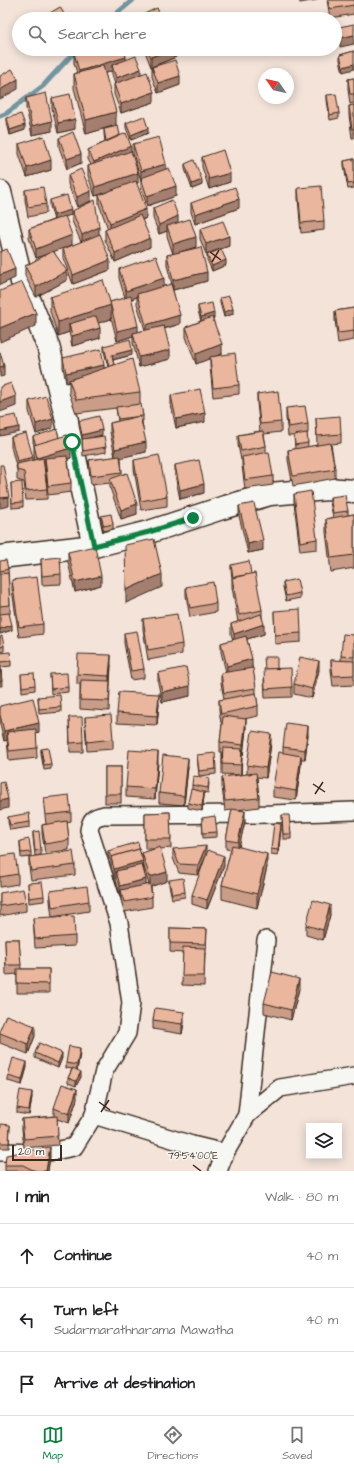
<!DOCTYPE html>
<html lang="en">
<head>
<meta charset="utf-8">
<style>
	body { margin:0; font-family:"Architects Daughter",sans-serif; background:#f6f6f6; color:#202124 }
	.controls { position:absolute; right:12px; bottom:12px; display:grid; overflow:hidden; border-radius:0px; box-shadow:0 2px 10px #0003 }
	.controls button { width:36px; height:36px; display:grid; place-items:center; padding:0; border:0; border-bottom:1px solid #e0e0e0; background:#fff; color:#202124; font:20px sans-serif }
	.compass { position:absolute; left:258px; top:68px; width:36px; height:36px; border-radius:50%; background:#fff; box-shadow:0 2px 10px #0003; rotate:304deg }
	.scale { position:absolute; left:12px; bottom:10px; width:50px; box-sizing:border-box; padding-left:4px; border:2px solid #3b2a1e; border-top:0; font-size:11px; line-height:14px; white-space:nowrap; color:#3b2a1e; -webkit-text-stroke:3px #f6f6f2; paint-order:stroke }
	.stop { position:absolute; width:12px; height:12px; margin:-9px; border:3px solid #0b8043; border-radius:50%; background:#fff }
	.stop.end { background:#0b8043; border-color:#fff; box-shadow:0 1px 4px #0008 }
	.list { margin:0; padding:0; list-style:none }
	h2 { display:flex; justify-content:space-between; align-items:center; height:52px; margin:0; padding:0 16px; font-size:17px }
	h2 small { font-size:13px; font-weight:400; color:#757577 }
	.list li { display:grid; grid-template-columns:26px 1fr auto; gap:12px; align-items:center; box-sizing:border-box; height:64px; padding:0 16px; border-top:1px solid #e0e0e0 }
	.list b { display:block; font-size:15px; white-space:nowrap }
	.list p { margin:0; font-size:13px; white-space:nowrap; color:#757577 }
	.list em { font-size:13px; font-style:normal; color:#757577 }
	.icon { flex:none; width:22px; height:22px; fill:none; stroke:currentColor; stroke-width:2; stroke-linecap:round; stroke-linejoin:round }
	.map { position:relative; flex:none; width:354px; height:1171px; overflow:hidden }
	.search { position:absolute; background:#fff; box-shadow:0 2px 10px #0003; left:12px; right:12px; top:12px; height:44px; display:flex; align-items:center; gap:10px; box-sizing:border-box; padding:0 14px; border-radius:22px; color:#757577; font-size:15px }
	.sheet { height:244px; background:#fff }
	nav { display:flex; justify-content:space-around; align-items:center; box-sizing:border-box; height:56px; border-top:1px solid #e0e0e0; background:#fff; font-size:11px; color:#757577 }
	nav a { display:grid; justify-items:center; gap:2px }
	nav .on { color:#0b8043 }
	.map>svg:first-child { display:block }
</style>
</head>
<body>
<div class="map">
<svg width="354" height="1171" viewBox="0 0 354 1171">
	<rect width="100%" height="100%" fill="#f3e3d9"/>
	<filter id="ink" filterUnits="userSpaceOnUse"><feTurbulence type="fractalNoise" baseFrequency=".025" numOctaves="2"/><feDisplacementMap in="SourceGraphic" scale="8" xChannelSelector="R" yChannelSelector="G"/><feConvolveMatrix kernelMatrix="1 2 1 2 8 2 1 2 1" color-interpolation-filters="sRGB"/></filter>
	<g filter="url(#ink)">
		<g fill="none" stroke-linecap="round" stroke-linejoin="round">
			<g stroke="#7295a1" stroke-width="5">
				<path d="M110,19L133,0"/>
				<path d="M0,116L7,113L43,86L77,49"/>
			</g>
			<defs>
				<g id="street">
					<path d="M94,1115L104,1071L127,1033L131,1003L119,923L89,830C91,819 94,817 104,815L271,814L354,811"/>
					<path d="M247,1115L266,940"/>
					<path d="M0,1152L44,1153L74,1147L94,1115L192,1145L225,1153"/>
					<path d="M218,1171L225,1153L247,1115L280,1088L354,1076"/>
				</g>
				<g id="secondary">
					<path d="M0,192L22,282L48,346L65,412L94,546"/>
					<path d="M0,557L94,546L149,532L222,508L270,494L327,489L354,491"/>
				</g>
			</defs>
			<use href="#street" stroke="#3b2a1e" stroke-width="20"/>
			<use href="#secondary" stroke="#3b2a1e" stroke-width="25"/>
			<use href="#street" stroke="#f6f6f2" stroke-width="17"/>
			<use href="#secondary" stroke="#f6f6f2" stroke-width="22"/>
		</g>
		<g fill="#ca9d88" stroke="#3b2a1e" fill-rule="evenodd">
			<path d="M299,0H317L300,3Z"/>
			<path d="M327,0H354V14L330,18Z"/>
			<path d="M146,49H176V57L151,67L146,54Z"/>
			<path d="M354,51L343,72L340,60V55Z"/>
			<path d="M74,53L126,59L141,75L154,102L121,113L114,94V84H115L112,75V71L105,73L116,125L86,134L74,88V74L77,73L74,63Z"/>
			<path d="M152,67L180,85L158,93L152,77Z"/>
			<path d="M354,78V103L350,104L348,89V79Z"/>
			<path d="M327,95L339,113V118L330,120L327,100Z"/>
			<path d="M26,98L52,131L32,135L26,108Z"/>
			<path d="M52,98L75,129L58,133L52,108Z"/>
			<path d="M354,105V138H352L349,115V106Z"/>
			<path d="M7,118L25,130L10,135L7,123Z"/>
			<path d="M126,123L148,133L131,140L126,128Z"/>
			<path d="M104,129L120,135L131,152L138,183H136L146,218L142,220L150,247L115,262L105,240V230L108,229L99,204V195L95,196L88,176V166L91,165L88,159V150L105,142L104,134Z"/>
			<path d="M59,138L81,163L67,169L59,147Z"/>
			<path d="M19,144L51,170L27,177L19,154Z"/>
			<path d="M133,144L166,169L176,196L147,206L141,188V181L133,153Z"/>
			<path d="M202,157L230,182L209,189L202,167Z"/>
			<path d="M354,159V188L348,189L344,166V161Z"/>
			<path d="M185,164L202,185L192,189L185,169Z"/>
			<path d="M68,175L91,201L77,207L68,184Z"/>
			<path d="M298,188L324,221V230L301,233L298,198Z"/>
			<path d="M25,190L46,204V213L28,217L25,200Z"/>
			<path d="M50,200L71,215L66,216L54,252L67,280L36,297L25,276V266L48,254L36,258L29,238V229L58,218L54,220L50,206Z"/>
			<path d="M191,203L239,208L195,224L191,212Z"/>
			<path d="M153,208L178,223L196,247L175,253L207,281L173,290L180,324L164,329L170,359L139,367L133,343V336L117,341L111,317V319L98,323L100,338L72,346L69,332L58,336L50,311V297L110,302L125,298L119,278V269L173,289L167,265V255L173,254L167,236V231L159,234L153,218ZM137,297V304L145,330L138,332L131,299Z"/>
			<path d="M72,211L99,234L110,270L73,284L63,258V249L81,242L72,221Z"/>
			<path d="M200,229L229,246L206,254L200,239Z"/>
			<path d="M207,255L226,265L212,271L207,260Z"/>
			<path d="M220,298L233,314L224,317L220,303Z"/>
			<path d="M198,306L214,318L213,319L222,354L217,356L239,385V394L213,397L210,366V358L196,364L186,337V327L201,321L198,311Z"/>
			<path d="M354,308V340L338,343L335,320V311Z"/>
			<path d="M104,346L132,355L113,360L114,365L140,392V404L143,416V421H142L146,452L121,457L122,474L137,514L121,519L110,488V483L91,485L89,470V460L115,457L110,432V423L118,421L116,408L76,413L69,393V382L66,383L63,367V358L104,368L108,367L104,351Z"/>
			<path d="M257,394L281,422V432L264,434L266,446V453L273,476V485L245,489L242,466V460H241L238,445V435L260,431L257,403Z"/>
			<path d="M171,395L205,422L176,428L171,405Z"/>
			<path d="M29,401L53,428L36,434L29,411Z"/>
			<path d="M286,408L308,424V433H307L308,447L317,445L316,418L341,434V443L331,444L335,469V478L293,486L288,460V450L295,449L294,436H288L286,418Z"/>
			<path d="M79,421L102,435L93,437L106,447V452L83,456L82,444V439L79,426Z"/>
			<path d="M11,437L33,460H35L34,455V445L33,442V437L59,438L71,458L68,459L71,483V492L48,495L45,465L44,466L47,489V499L26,500L24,482L17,480V470L11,447Z"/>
			<path d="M134,460L167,496V506L141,510L134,469Z"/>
			<path d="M175,465L204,493L180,499L175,475Z"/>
			<path d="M11,483L23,502V507L12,508Z"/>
			<path d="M294,494L317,539V549L300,551L294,503Z"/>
			<path d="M330,497L348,511V515L354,514V568L331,572L326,532V519L333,517L330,502Z"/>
			<path d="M239,506L263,550L248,553L239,516Z"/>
			<path d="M101,516L113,524V529L104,531L101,521Z"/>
			<path d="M68,552L101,585L75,592L68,562Z"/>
			<path d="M41,559L61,574V584L42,585Z"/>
			<path d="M0,561L8,569L10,605V614L9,615L12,630L0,634Z"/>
			<path d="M231,565L251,574L262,610V616L264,634L247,639L256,688V693L258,706V716L244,719L246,729L243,755L242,754L241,775L247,774V765L271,744L266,778L257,777L259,798V807L237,810L245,821L239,846L267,867L257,908L222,899V885L231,850L226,849V840L232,810L225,811L222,787V777L241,775L222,774V752H220V742L222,723H221L219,710V700L224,699L221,683V673L226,672L221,652V643L233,640L231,634V624L238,622L232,587V578L231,570Z"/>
			<path d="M12,580L43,624V634L19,637L12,590Z"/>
			<path d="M283,582L300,593V598L286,601L283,587Z"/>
			<path d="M186,587L216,603V612L190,617L186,596Z"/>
			<path d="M274,611L301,633V642L275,644Z"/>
			<path d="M143,619L182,644V654L148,660L143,629Z"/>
			<path d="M124,633L144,669V678L131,680L124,643Z"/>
			<path d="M354,635V685L333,686L331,670V660L341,661V656Z"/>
			<path d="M0,637L4,646V651L0,652Z"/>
			<path d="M0,653L11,661V666L1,667L2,686H0Z"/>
			<path d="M111,665L109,711L80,709V684H77V674Z"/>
			<path d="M277,669L292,687V697L265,698L264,679Z"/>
			<path d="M319,670L312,698L294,694V684Z"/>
			<path d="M158,673L190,696L162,702L158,683Z"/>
			<path d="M21,674L35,685V690L22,692Z"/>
			<path d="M50,674L68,687V692L51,694Z"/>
			<path d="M38,697L61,707V712L39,714Z"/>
			<path d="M159,704L157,725L117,723V713Z"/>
			<path d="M0,706L39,732L36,733L37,758L9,761L7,740L4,741L0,725Z"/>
			<path d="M69,717L83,742V752H70Z"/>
			<path d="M85,717L113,739V749L87,751L85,726Z"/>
			<path d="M308,735L305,759H301V765L296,800L273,797V787L283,753V747Z"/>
			<path d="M41,749L51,764V769L44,770L41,754Z"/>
			<path d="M197,755L216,769V774L199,776Z"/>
			<path d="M158,762L155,799L126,797V787Z"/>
			<rect x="105" y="767" width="16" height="36"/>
			<path d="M188,767L184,805L159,803V793Z"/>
			<path d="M209,783L208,793L204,792V797L202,811L188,808V803L192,790V785Z"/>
			<path d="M44,798L71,812V821L67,822L69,840V850L45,853L42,834V825L46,824L44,807Z"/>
			<path d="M170,812L171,848L160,849L167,881L151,886L152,897V907L124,912L121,899V895H120L116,881V878L114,879L111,867V861L108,856V851L140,852L142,860V853L155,849H145V813ZM143,863L149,885H146Z"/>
			<path d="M282,815L291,834V839H283Z"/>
			<path d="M8,817L30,822V827L10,830L8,822Z"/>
			<path d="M202,818L217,832V837L203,838Z"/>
			<path d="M281,829L278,855L271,854V849Z"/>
			<path d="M33,832L41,850V855L35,856L33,837Z"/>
			<path d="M20,841L31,852V857L21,858L20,846Z"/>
			<path d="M173,849L206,856L198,875L179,873L173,858Z"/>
			<path d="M0,856L18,874V884L0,887Z"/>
			<path d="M29,857L75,865V875L31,880L29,867Z"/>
			<path d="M224,866L207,909L192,904V895Z"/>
			<path d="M169,880L185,892V897L172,899L169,885Z"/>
			<path d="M28,883L44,896V901L29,903Z"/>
			<path d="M50,891L89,901V911L52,917L50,901Z"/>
			<path d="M0,893L26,902V911L0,916Z"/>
			<path d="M330,915L323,940L306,935V925Z"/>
			<path d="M33,918L75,936V946L35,948Z"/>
			<path d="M170,928L207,929L206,953H205L204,986L182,985L183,953L170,952Z"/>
			<path d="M5,939H19L21,969H49V993H17V974L6,975Z"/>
			<path d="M299,989L291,1020L264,1013V1003Z"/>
			<path d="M153,1020L184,1022L182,1034L153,1029Z"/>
			<path d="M0,1030L35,1036L28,1054L0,1043Z"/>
			<path d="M35,1053L62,1058L58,1068L35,1058Z"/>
			<path d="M80,1053L77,1070L81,1077L76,1086L68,1083V1078L72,1069L66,1068V1063Z"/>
			<path d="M27,1067L22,1085L8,1081V1076Z"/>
			<path d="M32,1097L29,1115L17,1113V1108Z"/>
			<path d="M77,1099L69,1123L57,1119L58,1145L24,1148L22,1129V1119L54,1116V1108Z"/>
			<path d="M10,1125L9,1148H0V1133Z"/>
			<path d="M50,1156L48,1171H5V1165Z"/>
		</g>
		<g fill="#a47f6f" stroke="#3b2a1e">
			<path d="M354,35V44L340,47V38Z"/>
			<path d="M172,49H176V57L151,67V57Z"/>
			<path d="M126,57V67L112,65V71L79,81V71Z"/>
			<path d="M354,64V69L343,72V67Z"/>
			<path d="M141,69V79L116,88V78Z"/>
			<path d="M180,76V85L158,93V83Z"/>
			<path d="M18,79V89L0,99V90Z"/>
			<path d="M154,92V102L121,113V104Z"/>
			<path d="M116,112V125L86,134V120Z"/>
			<path d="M75,119V129L58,133V123Z"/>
			<path d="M52,121V131L32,135V126Z"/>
			<path d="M25,125V130L10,135V130Z"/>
			<path d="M148,128V133L131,140V135Z"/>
			<path d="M131,146V155L94,172V162Z"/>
			<path d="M81,154V163L67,169V159Z"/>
			<path d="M51,160V170L27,177V168Z"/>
			<path d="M166,164V174L141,178V181V171Z"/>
			<path d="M138,173V183L95,196V187Z"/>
			<path d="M230,173V182L209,189V179Z"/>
			<path d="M202,180V185L192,189V184Z"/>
			<path d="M176,186V196L147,206V196Z"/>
			<path d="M91,191V201L77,207V197Z"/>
			<path d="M239,199V208L195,224V214Z"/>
			<path d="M146,209V218L110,232V223Z"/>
			<path d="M71,210V215L54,220V215Z"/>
			<path d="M178,216V226H167V231L159,234V225Z"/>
			<path d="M99,227V237L82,244V235Z"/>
			<path d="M72,235V245L36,258V249Z"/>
			<path d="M229,236V246L206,254V244Z"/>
			<path d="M196,237V247L173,254V244Z"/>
			<path d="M150,238V247L115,262V253Z"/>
			<path d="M110,260V270L73,284V275Z"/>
			<path d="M226,260V265L212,271V266Z"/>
			<path d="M15,269V278L0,285V275Z"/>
			<path d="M67,271V280L36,297V287Z"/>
			<path d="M207,272V281L173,290V280Z"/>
			<path d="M164,278V288L137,294V297L126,301V291Z"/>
			<path d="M111,305V319L71,332L69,324V332L58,336V322Z"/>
			<path d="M233,309V314L224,317V312Z"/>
			<path d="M36,313V326L0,342V328Z"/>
			<path d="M214,313V318L201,322V317Z"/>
			<path d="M180,315V324L146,334V325Z"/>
			<path d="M138,326V335L133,333V336L117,341V331Z"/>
			<path d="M100,328V338L72,346V336Z"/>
			<path d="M222,344V354L196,364V354Z"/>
			<path d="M132,350V355L112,360V355Z"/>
			<path d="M170,350V359L139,367V357Z"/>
			<path d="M104,365V374L69,380V382L66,383V373Z"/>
			<path d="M4,366V376L0,377V367Z"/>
			<path d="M16,396V406L0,412V402Z"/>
			<path d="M205,413V422L176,428V419Z"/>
			<path d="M53,419V428L36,434V424Z"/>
			<path d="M19,427V432L0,436V431Z"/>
			<path d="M102,430V435L82,440V435Z"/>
			<path d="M146,442V452L115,459V449Z"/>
			<path d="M71,448V458L46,465L45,458V465L37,468V458Z"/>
			<path d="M33,457V467L17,470V461Z"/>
			<path d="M204,484V493L180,499V490Z"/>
			<path d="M9,497V506L0,508V498Z"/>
			<path d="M137,504V514L121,519V510Z"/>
			<path d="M263,540V550L248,553V544Z"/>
			<path d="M162,574V587L126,603V590Z"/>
			<path d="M101,576V585L75,592V582Z"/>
			<path d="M264,624V634L234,643V634Z"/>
			<path d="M12,625V630L0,634V629Z"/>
			<path d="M111,655V665L109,685V676Z"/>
			<path d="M252,659V669L227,675V666Z"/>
			<path d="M319,661V670L312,698V689Z"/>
			<path d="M190,686V696L162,702V692Z"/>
			<path d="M159,694V704L157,725V716Z"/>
			<path d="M246,719V729L243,755V745Z"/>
			<path d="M39,723V732L8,740L7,732V740L4,741V731Z"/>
			<path d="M308,726V735L305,759V750Z"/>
			<path d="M271,734V744L266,778V768Z"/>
			<path d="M242,749V759L241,775V765Z"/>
			<path d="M158,752V762L155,799V789Z"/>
			<path d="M301,756V765L296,800V791Z"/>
			<path d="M188,758V767L184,805V796Z"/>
			<path d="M204,792V797L202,811V806Z"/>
			<path d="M8,799V808L0,810V801Z"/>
			<path d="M245,811V821L238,852V842Z"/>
			<path d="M281,824V829L278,855V850Z"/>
			<path d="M206,846V856L198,875V865Z"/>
			<path d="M267,854V867L257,908V894Z"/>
			<path d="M224,856V866L207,909V900Z"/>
			<path d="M143,861V871H116V878L114,879V869Z"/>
			<path d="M167,872V881L150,887V877Z"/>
			<path d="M146,879V889L121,890V895H120V886Z"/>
			<path d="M330,905V915L323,940V930Z"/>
			<path d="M299,979V989L291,1020V1010Z"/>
			<path d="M184,1012V1022L182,1034V1024Z"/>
			<path d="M35,1026V1036L28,1054V1044Z"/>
			<path d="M80,1048V1053L77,1070V1065Z"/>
			<path d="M62,1053V1058L58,1068V1063Z"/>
			<path d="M27,1062V1067L22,1085V1080Z"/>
			<path d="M81,1072V1077L76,1086V1081Z"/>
			<path d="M77,1089V1099L69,1123V1114Z"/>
			<path d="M32,1092V1097L29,1115V1110Z"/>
			<path d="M50,1147V1156L48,1171H46Z"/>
		</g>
		<g fill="#ebb69e" stroke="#3b2a1e">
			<path d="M328,0H354V5L330,9Z"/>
			<path d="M60,7L67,19H40Z"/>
			<path d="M157,8L162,19H139L138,17Z"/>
			<path d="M354,24V35L340,38L339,27Z"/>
			<path d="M88,49H124L126,57L79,71L74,53Z"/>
			<path d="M147,49H172L151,57Z"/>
			<path d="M354,51V64L343,67L340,55Z"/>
			<path d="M136,56L141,69L116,78L112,65Z"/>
			<path d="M175,60L180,76L158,83L152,67Z"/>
			<path d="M103,66L116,112L86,120L74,74Z"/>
			<path d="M12,69L18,79L0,90V76Z"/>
			<path d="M147,72L154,92L121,104L114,84Z"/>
			<path d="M354,78V94H350L348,79Z"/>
			<path d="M46,93L52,121L32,126L26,98Z"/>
			<path d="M70,94L75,119L58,123L52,98Z"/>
			<path d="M336,94L339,113L330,115L327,95Z"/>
			<path d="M354,105V129H352L349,106Z"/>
			<path d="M21,114L25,125L10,130L7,118Z"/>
			<path d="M144,116L148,128L131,135L126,123Z"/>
			<path d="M118,126L120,135L106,141L104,129Z"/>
			<path d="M73,132L81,154L67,159L59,138Z"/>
			<path d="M126,133L131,146L94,162L88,150Z"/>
			<path d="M44,136L51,160L27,168L19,144Z"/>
			<path d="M159,137L166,164L141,171L133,144Z"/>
			<path d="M223,150L230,173L209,179L202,157Z"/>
			<path d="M131,151L138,173L95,187L88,166Z"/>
			<path d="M354,159V183L348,184L344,161Z"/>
			<path d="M194,160L202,180L192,184L185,164Z"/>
			<path d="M169,168L176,186L147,196L141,178Z"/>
			<path d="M81,169L91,191L77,197L68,175Z"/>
			<path d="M136,181L146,209L110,223L99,195Z"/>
			<path d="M321,186L324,221L301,223L298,188Z"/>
			<path d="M43,187L46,204L28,207L25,190Z"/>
			<path d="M235,187L239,199L195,214L191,203Z"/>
			<path d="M67,195L71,210L54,215L50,200Z"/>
			<path d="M95,200L99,227L82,235L72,211Z"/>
			<path d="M172,200L178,216L159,225L153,208Z"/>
			<path d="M140,215L150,238L115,253L105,230Z"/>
			<path d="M65,216L72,235L36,249L29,229Z"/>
			<path d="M190,219L196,237L173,244L167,226Z"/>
			<path d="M223,221L229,236L206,244L200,229Z"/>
			<path d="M100,234L110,260L73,275L63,249Z"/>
			<path d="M201,247L207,272L173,280L167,255Z"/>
			<path d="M7,249L15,269L0,275V252Z"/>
			<path d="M221,249L226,260L212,266L207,255Z"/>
			<path d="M53,251L67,271L36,287L25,266Z"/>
			<path d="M156,256L164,278L126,291L119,269Z"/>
			<path d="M103,280L111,305L58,322L50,297Z"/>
			<path d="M22,282L36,313L0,328V291Z"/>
			<path d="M171,284L180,315L146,325L137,294Z"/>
			<path d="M131,296L138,326L117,331L110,302Z"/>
			<path d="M229,296L233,309L224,312L220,298Z"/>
			<path d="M212,303L214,313L201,317L198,306Z"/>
			<path d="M354,308V331L338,333L335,311Z"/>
			<path d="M96,316L100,328L72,336L69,324Z"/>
			<path d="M212,317L222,344L196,354L186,327Z"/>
			<path d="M164,326L170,350L139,357L133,333Z"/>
			<path d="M130,339L132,350L112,355L114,365L109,367L104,346Z"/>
			<path d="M101,349L104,365L66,373L63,358Z"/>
			<path d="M0,352L4,366L0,367Z"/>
			<path d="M235,353L239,385L213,388L210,357Z"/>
			<path d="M132,359L140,392L76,400L69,380Z"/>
			<path d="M11,383L16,396L0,402V387Z"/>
			<path d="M200,389L205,413L176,419L171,395Z"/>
			<path d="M278,391L281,422L260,424L257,394Z"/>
			<path d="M46,396L53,419L36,424L29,401Z"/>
			<path d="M141,404L143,416L118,419L116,407Z"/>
			<path d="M305,406L308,424L288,427L286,408Z"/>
			<path d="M16,415L19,427L0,431V418Z"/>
			<path d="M99,416L102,430L82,435L79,421Z"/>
			<path d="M140,416L146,442L115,449L110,423Z"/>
			<path d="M340,416L341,434L317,436L316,418Z"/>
			<path d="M57,429L59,438L36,445L33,437Z"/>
			<path d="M263,431L266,446L241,451L238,435Z"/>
			<path d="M26,433L33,457L17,461L11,437Z"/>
			<path d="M307,433L308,443L295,445L294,435Z"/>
			<path d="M67,435L71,448L37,458L34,445Z"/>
			<path d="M104,436L106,447L83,451L82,439Z"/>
			<path d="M330,443L335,469L293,476L288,450Z"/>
			<path d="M269,452L273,476L245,480L242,457Z"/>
			<path d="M159,455L167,496L141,501L134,460Z"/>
			<path d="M67,456L71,483L48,486L45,458Z"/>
			<path d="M120,456L122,472L91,476L89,460Z"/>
			<path d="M43,458L47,489L26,491L24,472L17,470V464Z"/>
			<path d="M199,460L204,484L180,490L175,465Z"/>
			<path d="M0,465H3L9,497L0,498Z"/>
			<path d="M127,473L137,504L121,510L110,479Z"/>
			<path d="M22,482L23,502L12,503L11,483Z"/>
			<path d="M311,491L317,539L300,542L294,494Z"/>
			<path d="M345,495L348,511L333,513L330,497Z"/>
			<path d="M254,503L263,540L248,544L239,506Z"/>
			<path d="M111,514L113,524L104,526L101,516Z"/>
			<path d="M354,514V555L331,558L326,519Z"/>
			<path d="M154,539L162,574L126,590L125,545Z"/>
			<path d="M95,546L101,576L75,582L68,552Z"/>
			<path d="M60,557L61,574L42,576L41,559Z"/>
			<path d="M6,560L8,569L0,571V561Z"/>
			<path d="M249,561L251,574L233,577L231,565Z"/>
			<path d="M8,573L10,605L0,606V574Z"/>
			<path d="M255,573L262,610L239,615L232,578Z"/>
			<path d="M37,577L43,624L19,627L12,580Z"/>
			<path d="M297,579L300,593L286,596L283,582Z"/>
			<path d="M213,582L216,603L190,608L186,587Z"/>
			<path d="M300,609L301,633L275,635L274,611Z"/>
			<path d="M9,613L12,625L0,629V614Z"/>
			<path d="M177,614L182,644L148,650L143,619Z"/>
			<path d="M261,614L264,624L234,634L231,624Z"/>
			<path d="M137,631L144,669L131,671L124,633Z"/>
			<path d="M343,634L354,635V657L341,656Z"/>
			<path d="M2,636L4,646L0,647V637Z"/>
			<path d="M246,636L252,659L227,666L221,643Z"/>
			<path d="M10,652L11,661L0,662V653Z"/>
			<path d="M78,654L111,655L109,676L77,674Z"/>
			<path d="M264,657H277V669H265Z"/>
			<path d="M300,657L319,661L312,689L294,684Z"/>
			<path d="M331,660L354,661V675L333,676Z"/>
			<path d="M0,667L2,681H0Z"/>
			<path d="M186,667L190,686L162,692L158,673Z"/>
			<path d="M253,668L256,688L224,693L221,673Z"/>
			<path d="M291,668L292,687L265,689L264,669Z"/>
			<path d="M34,673L35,685L22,687L21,674Z"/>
			<path d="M67,673L68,687L51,689L50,674Z"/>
			<path d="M81,680L110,681L109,701L80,700Z"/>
			<path d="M119,692L159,694L157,716L117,713Z"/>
			<path d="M256,693L258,706L221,714L219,700Z"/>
			<path d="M60,695L61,707L39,709L38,697Z"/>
			<path d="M33,698L39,723L4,731L0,715V706Z"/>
			<path d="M111,715L113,739L87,742L85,717Z"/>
			<path d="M223,716L246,719L243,745L220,742Z"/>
			<path d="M69,717H82L83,742L70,743Z"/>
			<path d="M286,723L308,726L305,750L283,747Z"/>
			<path d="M36,729L37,748L9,751L7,732Z"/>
			<path d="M252,731L271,734L266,768L247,765Z"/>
			<path d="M48,748L51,764L44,765L41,749Z"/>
			<path d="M223,748L242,749L241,765L222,764Z"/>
			<path d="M129,750L158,752L155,789L126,787Z"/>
			<path d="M279,752L301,756L296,791L273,787Z"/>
			<path d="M215,753L216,769L199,771L197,755Z"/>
			<path d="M163,755L188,758L184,796L159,793Z"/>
			<rect x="105" y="767" width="16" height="27"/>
			<path d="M256,773L259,798L225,801L222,777Z"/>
			<path d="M193,776L209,778L208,788L192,785Z"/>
			<path d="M4,782L8,799L0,801V783Z"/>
			<path d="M191,789L204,792L202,806L188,803Z"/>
			<path d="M69,795L71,812L46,815L44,798Z"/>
			<path d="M232,809L245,811L238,842L226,840Z"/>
			<path d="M170,812L171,839H145V813Z"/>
			<path d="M29,813L30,822L10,825L8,817Z"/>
			<path d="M282,815H289L291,834H283Z"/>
			<path d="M215,816L217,832L203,833L202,818Z"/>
			<path d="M67,821L69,840L45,844L42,825Z"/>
			<path d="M274,823L281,824L278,850L271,849Z"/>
			<path d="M39,831L41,850L35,851L33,832Z"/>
			<path d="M29,839L31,852L21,853L20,841Z"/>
			<path d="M138,842L140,850L139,851V849L111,857L108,851Z"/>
			<path d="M232,845L267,854L257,894L222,885Z"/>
			<path d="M206,846L198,865L179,864L173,849Z"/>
			<path d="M160,847L167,872L150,877L142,853Z"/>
			<path d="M139,849L143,861L114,869L111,857Z"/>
			<path d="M208,850L224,856L207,900L192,895Z"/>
			<path d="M73,851L75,865L31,871L29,857Z"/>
			<path d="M15,854L18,874L0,877V856Z"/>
			<path d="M142,865L146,879L120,886L116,871Z"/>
			<path d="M183,878L185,892L172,894L169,880Z"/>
			<path d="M42,882L44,896L29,898L28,883Z"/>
			<path d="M150,884L152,897L124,902L121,890Z"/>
			<path d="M87,886L89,901L52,907L50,891Z"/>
			<path d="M23,889L26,902L0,906V893Z"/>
			<path d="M313,900L330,905L323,930L306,925Z"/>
			<path d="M74,916L75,936L35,939L33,918Z"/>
			<path d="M170,928L207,929L206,944L170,943Z"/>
			<path d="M5,939H19L21,965H6Z"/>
			<path d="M183,947L205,948L204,976H182Z"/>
			<path d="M17,969H49V984L17,983Z"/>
			<path d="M272,972L299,979L291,1010L264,1003Z"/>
			<path d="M155,1008L184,1012L182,1024L153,1020Z"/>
			<path d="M6,1015L35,1026L28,1044L0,1033V1030Z"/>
			<path d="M39,1043L62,1053L58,1063L35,1053Z"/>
			<path d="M69,1046L80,1048L77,1065L66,1063Z"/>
			<path d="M13,1058L27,1062L22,1080L8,1076Z"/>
			<path d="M73,1068L81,1072L76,1081L68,1078Z"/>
			<path d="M62,1084L77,1089L69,1114L54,1108Z"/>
			<path d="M20,1090L32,1092L29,1110L17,1108Z"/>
			<path d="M57,1116L58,1136L24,1139L22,1119Z"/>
			<path d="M1,1124L10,1125L9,1143H0Z"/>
			<path d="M50,1147L46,1171H38L33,1170L23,1165H5L6,1155Z"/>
		</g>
	</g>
	<g fill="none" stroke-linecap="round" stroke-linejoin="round" filter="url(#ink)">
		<path stroke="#0b8043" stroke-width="5" d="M72,442L94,546L149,532L193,518"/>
	</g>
	<path fill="none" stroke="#3b2a1e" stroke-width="1.5" d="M210,252L221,260M212,262L219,250M313,784L325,792M315,794L323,782M99,1102L110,1110M101,1112L109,1100M193,1165L201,1171"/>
	<g font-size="10" text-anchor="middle" fill="#3b2a1e" stroke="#f6f6f2" stroke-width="3" stroke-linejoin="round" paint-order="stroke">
		<text x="193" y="1159">79°54'00"E</text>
	</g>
</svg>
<div class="controls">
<button><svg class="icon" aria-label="layers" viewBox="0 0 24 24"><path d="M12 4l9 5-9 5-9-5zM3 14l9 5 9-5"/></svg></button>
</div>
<svg class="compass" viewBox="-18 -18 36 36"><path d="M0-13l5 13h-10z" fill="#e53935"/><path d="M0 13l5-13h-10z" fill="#757577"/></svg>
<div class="scale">20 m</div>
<div class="stop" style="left:72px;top:442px"></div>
<div class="stop end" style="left:193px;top:518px"></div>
<div class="search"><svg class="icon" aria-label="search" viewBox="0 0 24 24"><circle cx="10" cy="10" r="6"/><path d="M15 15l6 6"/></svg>Search here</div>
</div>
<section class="sheet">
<h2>1 min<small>Walk · 80 m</small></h2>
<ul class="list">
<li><svg class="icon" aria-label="ahead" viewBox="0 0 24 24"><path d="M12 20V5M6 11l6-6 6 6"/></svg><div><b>Continue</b></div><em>40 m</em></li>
<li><svg class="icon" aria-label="left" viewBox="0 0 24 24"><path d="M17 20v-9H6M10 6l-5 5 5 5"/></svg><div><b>Turn left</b><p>Sudarmarathnarama Mawatha</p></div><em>40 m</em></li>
<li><svg class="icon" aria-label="arrive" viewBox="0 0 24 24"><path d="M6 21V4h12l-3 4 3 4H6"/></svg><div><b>Arrive at destination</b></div></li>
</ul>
</section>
<nav>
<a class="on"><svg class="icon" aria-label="map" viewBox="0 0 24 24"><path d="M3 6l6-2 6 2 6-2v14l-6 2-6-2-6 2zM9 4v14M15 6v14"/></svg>Map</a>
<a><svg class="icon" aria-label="directions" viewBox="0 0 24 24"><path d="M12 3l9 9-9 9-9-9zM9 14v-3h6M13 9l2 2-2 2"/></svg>Directions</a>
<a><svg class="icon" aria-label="saved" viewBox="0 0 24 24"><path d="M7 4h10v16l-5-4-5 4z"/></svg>Saved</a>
</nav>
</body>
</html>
